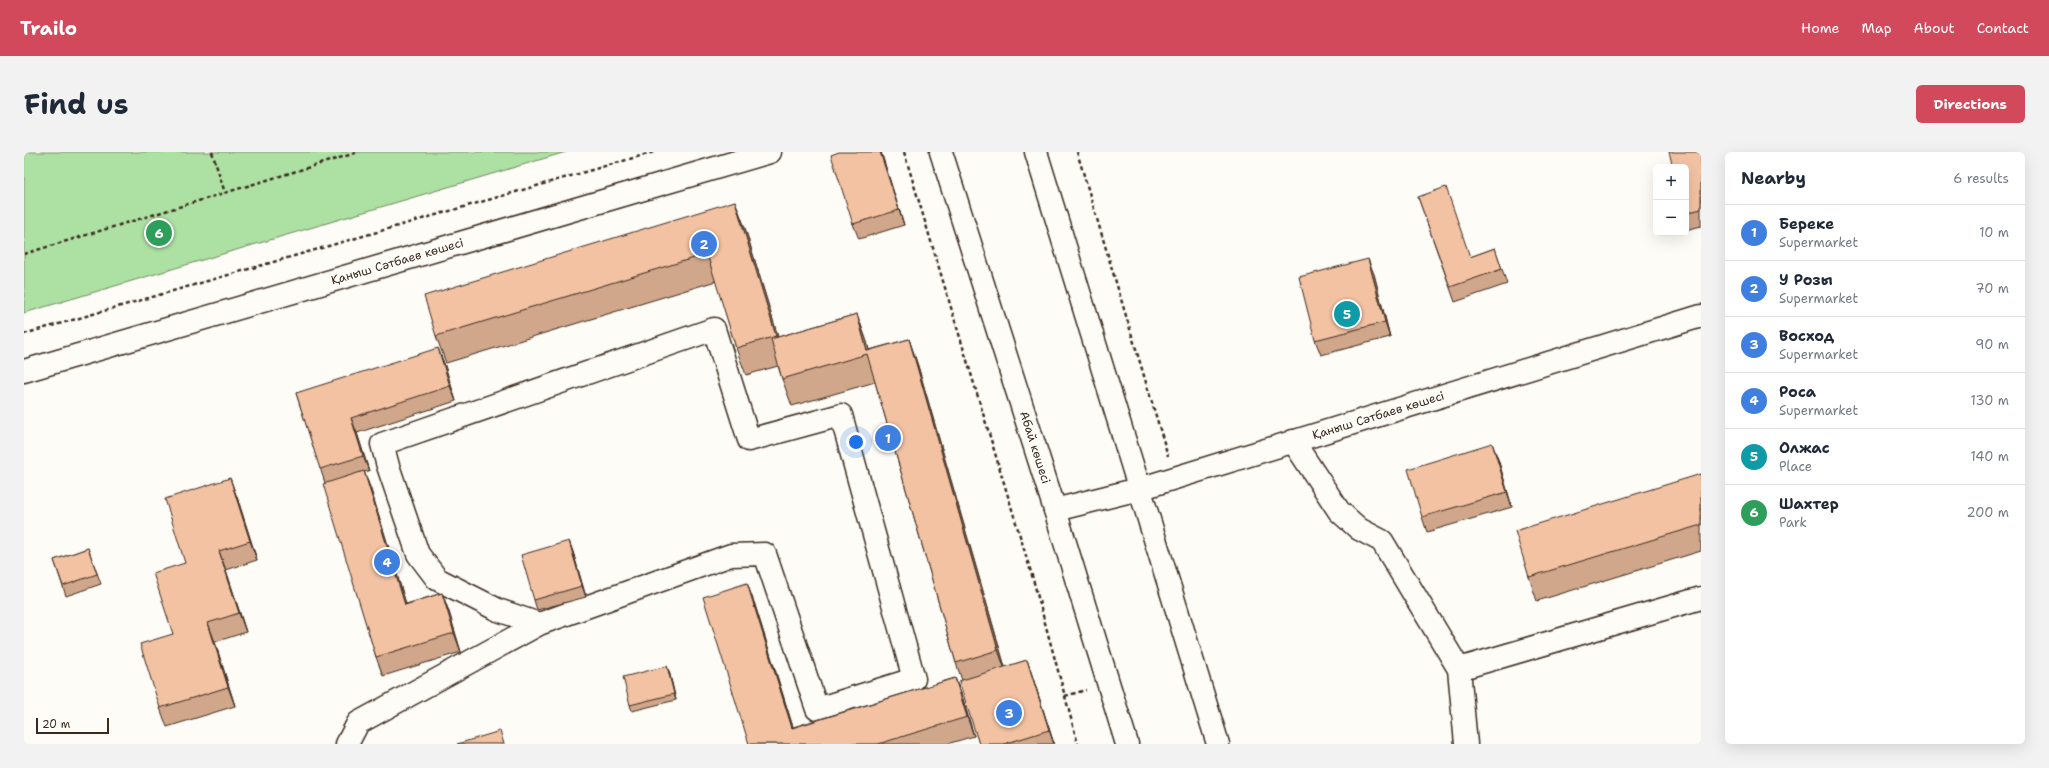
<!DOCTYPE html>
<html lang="en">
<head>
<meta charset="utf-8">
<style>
	body { margin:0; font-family:"Shantell Sans",sans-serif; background:#f2f2f3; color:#1f2937 }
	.controls { position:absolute; right:12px; top:12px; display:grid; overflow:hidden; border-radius:6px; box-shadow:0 4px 16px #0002 }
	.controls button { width:36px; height:36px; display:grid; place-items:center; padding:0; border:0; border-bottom:1px solid #e0e1e3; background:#fff; color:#1f2937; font:20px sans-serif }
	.scale { position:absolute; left:12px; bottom:10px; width:73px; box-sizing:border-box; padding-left:4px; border:2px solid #3b2a1e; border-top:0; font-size:11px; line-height:14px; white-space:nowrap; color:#3b2a1e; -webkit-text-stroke:3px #fdfcf7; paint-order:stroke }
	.you { position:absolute; left:832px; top:290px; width:14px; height:14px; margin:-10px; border:3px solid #fff; border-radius:50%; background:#1a73e8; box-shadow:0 0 0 6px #1a73e833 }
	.badge { display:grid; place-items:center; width:26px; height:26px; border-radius:50%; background:#d1495b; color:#fff; font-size:13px; font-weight:700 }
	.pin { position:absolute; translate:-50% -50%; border:2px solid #fff; box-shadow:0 1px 4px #0006 }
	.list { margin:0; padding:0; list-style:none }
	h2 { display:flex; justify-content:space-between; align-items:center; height:52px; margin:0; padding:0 16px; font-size:17px }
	h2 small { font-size:13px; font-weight:400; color:#747a83 }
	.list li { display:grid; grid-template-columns:26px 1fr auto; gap:12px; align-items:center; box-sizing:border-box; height:56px; padding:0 16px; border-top:1px solid #e0e1e3 }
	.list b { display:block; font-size:15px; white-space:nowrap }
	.list p { margin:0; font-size:13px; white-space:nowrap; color:#747a83 }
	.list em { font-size:13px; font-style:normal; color:#747a83 }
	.map { position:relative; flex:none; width:1677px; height:592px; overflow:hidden; border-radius:6px }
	header { display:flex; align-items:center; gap:24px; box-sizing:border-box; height:56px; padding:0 20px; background:#d1495b; color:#fff }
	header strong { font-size:19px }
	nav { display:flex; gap:22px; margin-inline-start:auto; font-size:14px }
	.intro { display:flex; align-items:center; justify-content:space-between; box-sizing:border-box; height:96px; padding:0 24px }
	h1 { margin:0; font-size:28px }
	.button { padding:10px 18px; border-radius:6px; background:#d1495b; color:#fff; font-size:14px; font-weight:700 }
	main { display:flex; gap:24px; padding:0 24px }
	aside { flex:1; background:#fff; border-radius:6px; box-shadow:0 4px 16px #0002 }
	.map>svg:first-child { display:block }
</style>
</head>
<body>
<header>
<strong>Trailo</strong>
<nav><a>Home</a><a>Map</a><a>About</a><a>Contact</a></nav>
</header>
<div class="intro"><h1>Find us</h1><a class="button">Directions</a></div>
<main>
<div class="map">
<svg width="1677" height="592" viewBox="0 0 1677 592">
	<rect width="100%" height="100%" fill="#fdfcf7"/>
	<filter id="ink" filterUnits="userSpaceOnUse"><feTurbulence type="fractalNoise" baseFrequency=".025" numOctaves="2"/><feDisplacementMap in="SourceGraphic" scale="8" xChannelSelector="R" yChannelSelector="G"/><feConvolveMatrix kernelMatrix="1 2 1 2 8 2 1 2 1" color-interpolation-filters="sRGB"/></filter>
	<g filter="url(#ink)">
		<path fill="#ade1a3" stroke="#748660" d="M0,0H542L0,161Z"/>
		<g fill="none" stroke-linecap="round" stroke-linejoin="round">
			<defs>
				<g id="minor">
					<path id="s1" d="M0,219L746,0"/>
					<path d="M1269,289L1315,359L1335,377L1358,389L1435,517L1442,592"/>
					<path id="s2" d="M1031,358L1115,337L1677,164"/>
					<path d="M1435,517L1677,446"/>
					<path d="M323,592L334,571L515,472L707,403L741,402L793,557L890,527L817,263L725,288L690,177L358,292L364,314L394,402L413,427L474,458L515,472"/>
				</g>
				<g id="major">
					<path id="s3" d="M917,0L1031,358L1103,592"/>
					<path d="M1012,0L1194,592"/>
				</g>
			</defs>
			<use href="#minor" stroke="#3b2a1e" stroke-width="25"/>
			<use href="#major" stroke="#3b2a1e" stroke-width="25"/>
			<g stroke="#3b2a1e" stroke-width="2.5" stroke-dasharray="4 3" stroke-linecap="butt">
				<path d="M188,0L201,41"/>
				<path d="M880,0L1009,427L1054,592"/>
				<path d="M1053,0L1144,304"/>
				<path d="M0,102L335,0"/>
				<path d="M0,182L630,0"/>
				<path d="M1041,544L1062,538"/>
			</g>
			<use href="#minor" stroke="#fdfcf7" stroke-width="22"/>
			<use href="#major" stroke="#fdfcf7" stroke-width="22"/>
		</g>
		<g fill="#d1a78c" stroke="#3b2a1e">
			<path d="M857,0L880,73L835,87L829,72Z"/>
			<path d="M1677,0V74L1662,78V15Z"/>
			<path d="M1394,45L1446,105L1471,96L1483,132L1431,150Z"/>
			<path d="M711,49L721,76L754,185L833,162L843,190L845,198L885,187L894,214L981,515L1003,508L1008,523L1030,592H955L938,528L932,511L851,230L768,254L758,227L754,214L722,223L712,196L692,129L422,211L412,184Z"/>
			<path d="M1350,122L1366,185L1297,203L1291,188Z"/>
			<path d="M420,211L432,249L333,281L345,319L340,320L347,338L382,452L418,441L425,460L437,500L359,524L352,505L301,331L272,241Z"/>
			<path d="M1474,307L1488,355L1403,380L1398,365Z"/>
			<path d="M1677,322V399L1513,449L1505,425Z"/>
			<path d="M213,345L233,408L202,418L222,480L191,490L211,554L143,575L136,556L161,411Z"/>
			<path d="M545,389L549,400L562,445L513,458L510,448Z"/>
			<path d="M64,396L77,432L42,444L30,408Z"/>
			<path d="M730,450L769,575L931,526L938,544L950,584L923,592H725Z"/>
			<path d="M645,519L652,548L608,559L606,553Z"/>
		</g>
		<g fill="#aa8872" stroke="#3b2a1e">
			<path d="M856,0L858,3L880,73L875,58Z"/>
			<path d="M711,49L721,76L762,211L752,184Z"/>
			<path d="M1344,107L1350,122L1366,185L1361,170Z"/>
			<path d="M833,162L843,190L853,226L843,199Z"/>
			<path d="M885,187L894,214L984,526L974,498Z"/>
			<path d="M414,196L420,211L432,249L426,234Z"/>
			<path d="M327,266L333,281L345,319L339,304Z"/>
			<path d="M1468,291L1474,307L1488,355L1483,340Z"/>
			<path d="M340,319L347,338L388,471L381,453Z"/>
			<path d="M206,326L213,345L233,408L226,389Z"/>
			<path d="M545,389L549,400L562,445L558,434Z"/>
			<path d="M195,399L202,418L222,480L215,461Z"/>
			<path d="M723,431L730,450L774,592L768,576Z"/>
			<path d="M418,441L425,460L437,500L430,481Z"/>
			<path d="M184,471L191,490L211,554L204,535Z"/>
			<path d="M1003,508L1008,523L1030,592L1025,578Z"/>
			<path d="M643,514L645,519L652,548L650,542Z"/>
			<path d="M931,526L938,544L950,584L943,565Z"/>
		</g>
		<g fill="#f3c2a3" stroke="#3b2a1e">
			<path d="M815,0H856L875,58L829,72L807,3Z"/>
			<path d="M1645,0H1677V57L1662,61V15H1649Z"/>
			<path d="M1422,35L1446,105L1471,96L1478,117L1426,135L1394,45Z"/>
			<path d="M711,49L752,184L712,196L683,102L412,184L400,144Z"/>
			<path d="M1344,107L1361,170L1291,188L1275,125Z"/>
			<path d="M833,162L843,199L885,187L974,498L932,511L843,202L758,227L747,187Z"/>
			<path d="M414,196L426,234L327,266L339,304L296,317L272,241Z"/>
			<path d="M1468,291L1483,340L1398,365L1384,317Z"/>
			<path d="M340,319L381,453L418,441L430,481L352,505L299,332Z"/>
			<path d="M1677,322V373L1505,425L1491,379Z"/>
			<path d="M206,326L226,389L195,399L215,461L184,471L204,535L136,556L116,492L149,482L129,421L161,411L141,347Z"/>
			<path d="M545,389L558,434L510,448L497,403Z"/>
			<path d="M64,396L73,422L39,434L30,408Z"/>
			<path d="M723,431L768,576L931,526L943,565L854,592H725L679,445Z"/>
			<path d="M1003,508L1025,578L980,592H955L935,529Z"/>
			<path d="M643,514L650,542L606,553L599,525Z"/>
			<path d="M476,579L480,592H433Z"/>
		</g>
	</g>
	<g text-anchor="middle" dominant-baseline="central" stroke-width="4" stroke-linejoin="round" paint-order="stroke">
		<g font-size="12" fill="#3b2a1e" stroke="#fdfcf7">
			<text stroke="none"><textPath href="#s1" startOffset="389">Қаныш Сәтбаев көшесі</textPath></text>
			<text stroke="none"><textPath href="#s2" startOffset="337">Қаныш Сәтбаев көшесі</textPath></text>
			<text stroke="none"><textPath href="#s3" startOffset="310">Абай көшесі</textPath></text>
		</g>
	</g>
</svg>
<div class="controls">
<button>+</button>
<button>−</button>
</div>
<div class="scale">20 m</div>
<div class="you"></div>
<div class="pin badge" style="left:864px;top:286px;background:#3f7fe0">1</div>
<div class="pin badge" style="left:680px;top:92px;background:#3f7fe0">2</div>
<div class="pin badge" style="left:985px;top:561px;background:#3f7fe0">3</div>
<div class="pin badge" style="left:363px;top:410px;background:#3f7fe0">4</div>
<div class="pin badge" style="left:1323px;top:162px;background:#0f9aa8">5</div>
<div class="pin badge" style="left:135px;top:81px;background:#2e9e5b">6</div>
</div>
<aside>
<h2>Nearby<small>6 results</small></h2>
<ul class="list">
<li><span class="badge" style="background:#3f7fe0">1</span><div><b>Береке</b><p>Supermarket</p></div><em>10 m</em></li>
<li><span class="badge" style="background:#3f7fe0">2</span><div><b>У Розы</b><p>Supermarket</p></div><em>70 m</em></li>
<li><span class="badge" style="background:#3f7fe0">3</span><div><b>Восход</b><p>Supermarket</p></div><em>90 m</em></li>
<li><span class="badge" style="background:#3f7fe0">4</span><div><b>Роса</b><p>Supermarket</p></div><em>130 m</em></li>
<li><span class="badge" style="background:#0f9aa8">5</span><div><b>Олжас</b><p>Place</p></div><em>140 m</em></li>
<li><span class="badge" style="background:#2e9e5b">6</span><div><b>Шахтер</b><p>Park</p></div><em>200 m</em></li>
</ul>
</aside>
</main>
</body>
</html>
